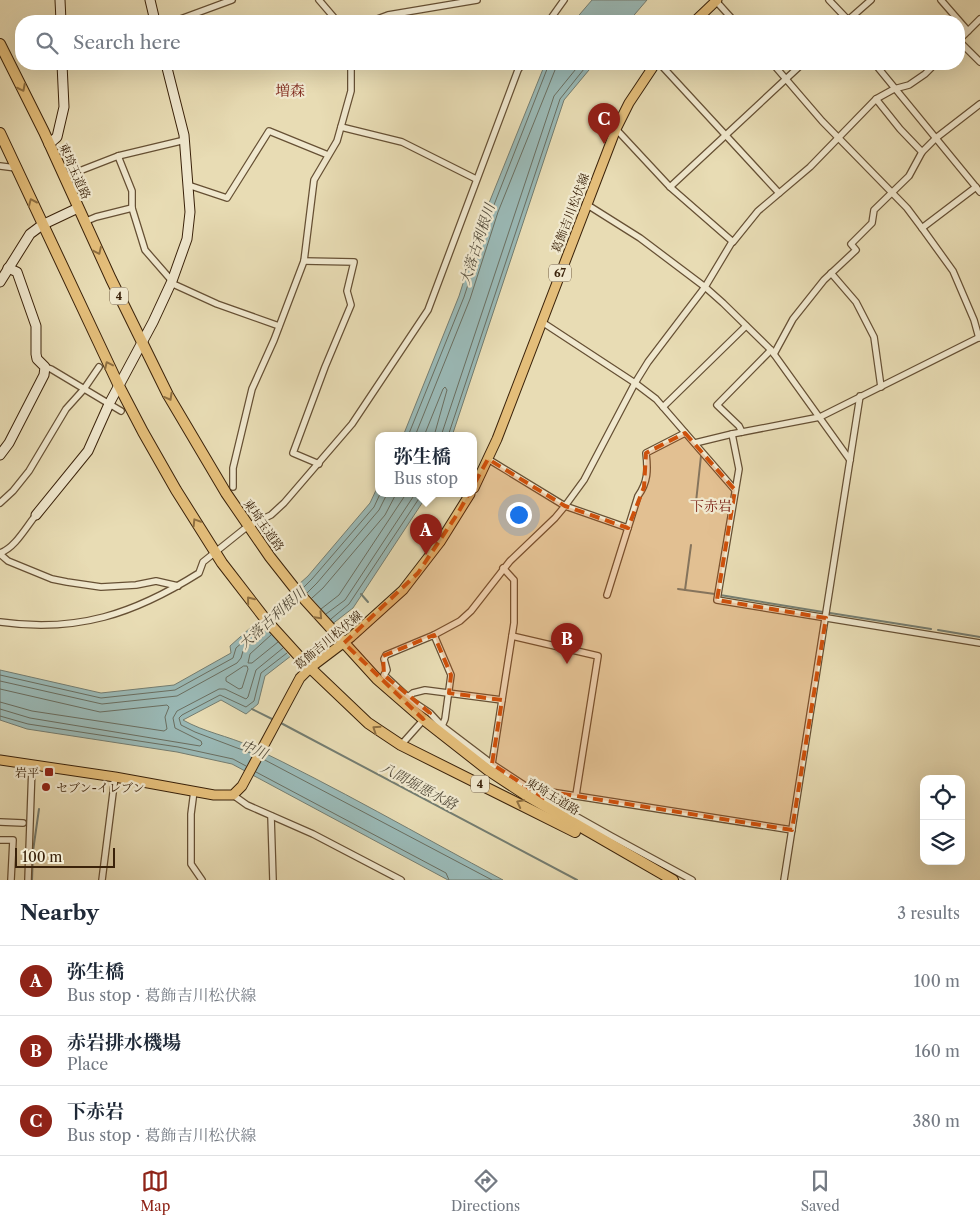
<!DOCTYPE html>
<html lang="en">
<head>
<meta charset="utf-8">
<style>
	body { margin:0; font-family:"Libre Caslon Text","Noto Serif JP",serif; background:#f2f2f3; color:#1f2937 }
	.controls { position:absolute; right:15px; bottom:15px; display:grid; overflow:hidden; border-radius:10px; box-shadow:0 5px 20px #0002 }
	.controls button { width:45px; height:45px; display:grid; place-items:center; padding:0; border:0; border-bottom:1px solid #e0e1e3; background:#fff; color:#1f2937; font:25px sans-serif }
	.scale { position:absolute; left:15px; bottom:12px; width:100px; box-sizing:border-box; padding-left:5px; border:2px solid #3a220a; border-top:0; font-size:14px; line-height:18px; white-space:nowrap; color:#3a220a; -webkit-text-stroke:4px #f0e8ce; paint-order:stroke }
	.you { position:absolute; left:518px; top:514px; width:18px; height:18px; margin:-12px; border:4px solid #fff; border-radius:50%; background:#1a73e8; box-shadow:0 0 0 8px #1a73e833 }
	.badge { display:grid; place-items:center; width:32px; height:32px; border-radius:50%; background:#8f2418; color:#fff; font-size:16px; font-weight:700 }
	.pin { position:absolute; translate:-50% -41px; filter:drop-shadow(0 1px 2px #0008) }
	.pin::after { content:''; position:absolute; top:26px; width:18px; height:15px; background:inherit; clip-path:polygon(0 0,100% 0,50% 100%) }
	.popup { position:absolute; left:375px; top:432px; width:102px; height:65px; box-sizing:border-box; display:grid; place-content:center; border-radius:10px; background:#fff; filter:drop-shadow(0 1px 4px #0005); font-size:16px; white-space:nowrap; color:#747a83 }
	.popup b { font-size:19px; color:#1f2937 }
	.popup::after { content:''; position:absolute; left:50%; top:100%; margin-left:-10px; border:10px solid transparent; border-top-color:#fff }
	.list { margin:0; padding:0; list-style:none }
	h2 { display:flex; justify-content:space-between; align-items:center; height:65px; margin:0; padding:0 20px; font-size:21px }
	h2 small { font-size:16px; font-weight:400; color:#747a83 }
	.list li { display:grid; grid-template-columns:32px 1fr auto; gap:15px; align-items:center; box-sizing:border-box; height:70px; padding:0 20px; border-top:1px solid #e0e1e3 }
	.list b { display:block; font-size:19px; white-space:nowrap }
	.list p { margin:0; font-size:16px; white-space:nowrap; color:#747a83 }
	.list em { font-size:16px; font-style:normal; color:#747a83 }
	.icon { flex:none; width:28px; height:28px; fill:none; stroke:currentColor; stroke-width:2; stroke-linecap:round; stroke-linejoin:round }
	.map { position:relative; flex:none; width:980px; height:880px; overflow:hidden }
	.search { position:absolute; background:#fff; box-shadow:0 5px 20px #0002; left:15px; right:15px; top:15px; height:55px; display:flex; align-items:center; gap:12px; box-sizing:border-box; padding:0 18px; border-radius:20px; color:#747a83; font-size:19px }
	.sheet { height:275px; background:#fff }
	nav { display:flex; justify-content:space-around; align-items:center; box-sizing:border-box; height:70px; border-top:1px solid #e0e1e3; background:#fff; font-size:14px; color:#747a83 }
	nav a { display:grid; justify-items:center; gap:2px }
	nav .on { color:#8f2418 }
	.map>svg:first-child { display:block }
</style>
</head>
<body>
<div class="map">
<svg width="980" height="880" viewBox="0 0 980 880">
	<rect width="100%" height="100%" fill="#e8dcb4"/>
	<filter id="stains"><feTurbulence type="fractalNoise" baseFrequency=".004" numOctaves="4"/><feColorMatrix values="0 0 0 0 .2 0 0 0 0 .09 0 0 0 0 .02 0 0 0 .5 -.17"/></filter>
	<radialGradient id="worn" r=".72"><stop offset=".6" stop-color="#630" stop-opacity="0"/><stop offset="1" stop-color="#630" stop-opacity=".3"/></radialGradient>
	<g fill="#9ab9b6" stroke="#747d71">
		<path d="M592,0H647L629,21H574Z"/>
		<path d="M545,64H594L564,100L452,436H403L459,296L487,208Z"/>
		<path d="M378,486V494H428L353,608L265,676L258,704L246,714L221,700L183,720C204,732 228,736 250,746C336,787 419,835 503,880H448L232,764L177,752L27,729L0,720V670L101,693L174,685L231,653L230,646L308,576L370,503Z"/>
	</g>
	<path fill="#e8dcb4" d="M298,582L335,625L292,659L258,618Z"/>
	<g fill="none" stroke-linecap="round" stroke-linejoin="round">
		<g stroke="#6a6e60" stroke-width="1">
			<path d="M408,436L464,297L492,210L549,64"/>
			<path d="M415,436L470,299L498,212L555,70L556,64"/>
			<path d="M424,436L443,389L445,387L447,390L434,436"/>
			<path d="M441,436L554,96L580,64"/>
			<path d="M448,436L560,99L588,64"/>
			<path d="M303,588L312,579L374,507L380,494"/>
			<path d="M307,593L317,583L379,510L387,494"/>
			<path d="M312,598L323,588L385,515L396,494"/>
			<path d="M321,609L339,595L406,494"/>
			<path d="M326,614L345,600L415,494"/>
			<path d="M331,619L349,604L422,494"/>
			<path d="M271,635L250,654L248,663H252L278,642"/>
			<path d="M244,666H247L248,669L242,688L239,689L226,681V678Z"/>
			<path d="M0,675L101,698L175,690L233,658L236,648L262,625"/>
			<path d="M0,681L102,704L177,696L237,663L241,658L243,651L266,629"/>
			<path d="M0,689L100,712L167,705L169,707L165,717L167,729L164,731L32,711L0,702"/>
			<path d="M0,709L30,718L200,746L202,744L201,741L175,728L173,718L177,711L219,689H225L246,699L248,697L256,670L283,648"/>
			<path d="M0,716L28,724L178,747L233,759L246,766"/>
			<path d="M253,754L195,732L181,725L179,718L182,715L220,695L246,707L254,701L261,673L287,653"/>
			<path d="M263,759L492,880"/>
			<path d="M256,772L446,873L449,880"/>
		</g>
		<g stroke="#747d71" stroke-width="2">
			<path d="M696,502L701,456"/>
			<path d="M678,589L715,594"/>
			<path d="M685,590L691,545"/>
			<path d="M361,594L368,602"/>
			<path d="M720,595L823,612"/>
			<path d="M830,613L931,629"/>
			<path d="M938,630L980,637"/>
			<path d="M252,709L274,720"/>
			<path d="M279,722L577,880"/>
			<path d="M32,880L33,851L39,809"/>
		</g>
		<defs>
			<g id="street">
				<path d="M319,0L337,21"/>
				<path d="M829,0L849,21"/>
				<path d="M941,0L968,31"/>
				<path d="M716,1L734,21"/>
				<path d="M175,21L232,0"/>
				<path d="M372,21L388,15L477,0"/>
				<path d="M549,21L564,0"/>
				<path d="M847,21L871,0"/>
				<path d="M959,40L980,19"/>
				<path d="M959,41L980,62"/>
				<path d="M660,64L779,193"/>
				<path d="M773,64L822,121L907,208L922,228L953,271L974,320L979,338"/>
				<path d="M875,64L980,192"/>
				<path d="M876,99L900,129L922,152"/>
				<path d="M341,127L402,142L476,179"/>
				<path d="M616,129L670,187L733,242L758,211L810,167L876,99L894,89L909,85L925,74L935,64"/>
				<path d="M118,156L132,191V208L145,250L172,281"/>
				<path d="M0,166L16,168"/>
				<path d="M64,177L118,156L185,140"/>
				<path d="M188,185L227,198L269,131L328,155"/>
				<path d="M670,187L802,64"/>
				<path d="M586,204L640,238L705,287L723,303L771,350L850,460"/>
				<path d="M84,222L96,217L132,208"/>
				<path d="M922,228L976,187"/>
				<path d="M304,261L354,262L347,291L351,305L325,367L293,453L319,464"/>
				<path d="M831,273L856,302L874,337L881,387"/>
				<path d="M171,283L217,304L279,326"/>
				<path d="M542,322L635,383L656,399L735,490"/>
				<path d="M774,354L793,319L824,280L856,250L851,244L872,223L874,210L909,176L922,152L936,138L980,104"/>
				<path d="M45,367L51,369L121,411"/>
				<path d="M663,407L746,326"/>
				<path d="M742,432L739,426L717,405L771,350"/>
				<path d="M732,434L739,469L717,600L980,643"/>
				<path d="M695,443L732,434L820,417L980,337"/>
				<path d="M488,459L565,506L628,528"/>
				<path d="M233,487V468L252,389L274,340L304,261L314,180L337,141L351,91V64"/>
				<path d="M0,503L13,491L29,471L66,409L84,389L99,367"/>
				<path d="M0,553C15,548 26,527 36,515"/>
				<path d="M0,554L8,561L52,579L67,582L101,587L136,585L156,581L178,586"/>
				<path d="M607,595L638,496C648,482 648,470 646,453L685,433"/>
				<path d="M0,622C77,633 134,614 199,573L203,562L248,526L271,515L284,503L352,424L428,310L518,70L522,64"/>
				<path d="M434,635L451,675L445,719L442,726"/>
				<path d="M512,636L598,656L576,795"/>
				<path d="M408,697L413,693L425,690L502,700"/>
				<path d="M401,745L425,718"/>
				<path d="M492,764L514,623V580L503,568"/>
				<path d="M194,791L191,814V864L202,880"/>
				<path d="M233,795L247,805L313,834L401,880"/>
				<path d="M547,800L551,792L792,830"/>
				<path d="M271,816L273,880"/>
				<path d="M0,822L23,823"/>
				<path d="M0,840H13L11,880"/>
				<path d="M28,880L32,766"/>
				<path d="M102,880L115,777"/>
				<path d="M692,880L611,836L547,800L492,764L442,726L430,713L412,701L384,675L387,670L384,659L386,655L434,635L460,621L471,611L510,561L555,518L565,506L584,480L635,383L648,362L705,287L732,242"/>
				<path d="M784,880L860,396"/>
			</g>
			<g id="secondary">
				<path d="M60,0L61,21"/>
				<path d="M150,0L155,21"/>
				<path d="M49,144L57,137L64,107L62,64"/>
				<path d="M0,282L30,234L42,225L78,208"/>
				<path d="M0,455L9,443L44,375L45,367L37,359L36,354V326L17,272L8,268"/>
				<path d="M36,515L88,451L109,404L153,322L172,281L187,239L190,212L184,135L166,64"/>
			</g>
			<g id="primary">
				<path d="M695,21L717,0"/>
				<path d="M474,488L497,439L616,129L629,103L655,64"/>
				<path d="M0,760L115,777L214,795H233L242,786L300,678L310,668L351,637L403,590L440,542L470,494"/>
			</g>
			<g id="highway">
				<path d="M0,44L44,132L111,279L168,395L226,493L270,557L296,590L377,679L423,719L488,770L529,797L673,880"/>
				<path d="M0,133L119,386L143,432L176,490L222,563L266,620L305,663L368,723L401,745L575,832"/>
			</g>
		</defs>
		<use href="#street" stroke="#665034" stroke-width="8"/>
		<use href="#secondary" stroke="#3a220a" stroke-width="11"/>
		<use href="#primary" stroke="#3a220a" stroke-width="11"/>
		<use href="#highway" stroke="#3a220a" stroke-width="12"/>
		<use href="#street" stroke="#f0e8ce" stroke-width="5.5"/>
		<use href="#secondary" stroke="#f0e8ce" stroke-width="9"/>
		<use href="#primary" stroke="#e4be7a" stroke-width="9"/>
		<use href="#highway" stroke="#e4be7a" stroke-width="10"/>
	</g>
	<defs><path id="oneway-chevron" d="M-2-3.5L2.5 0L-2 3.5" fill="none" stroke-width="1.6" stroke-linecap="round" stroke-linejoin="round" transform="scale(1.25)"/></defs>
	<g stroke="#8f7042">
		<use href="#oneway-chevron" transform="translate(22 88) rotate(63)"/>
		<use href="#oneway-chevron" transform="translate(32 202) rotate(-114)"/>
		<use href="#oneway-chevron" transform="translate(98 251) rotate(65)"/>
		<use href="#oneway-chevron" transform="translate(108 365) rotate(-115)"/>
		<use href="#oneway-chevron" transform="translate(169 397) rotate(61)"/>
		<use href="#oneway-chevron" transform="translate(196 522) rotate(-122)"/>
		<use href="#oneway-chevron" transform="translate(250 600) rotate(-129)"/>
		<use href="#oneway-chevron" transform="translate(319 616) rotate(47)"/>
		<use href="#oneway-chevron" transform="translate(376 729) rotate(-146)"/>
		<use href="#oneway-chevron" transform="translate(520 803) rotate(-153)"/>
	</g>
	<path fill="#ce510c" fill-opacity="0.2" stroke="#ce510c" stroke-width="4" stroke-dasharray="10 6" stroke-linejoin="round" d="M685,433L735,490L717,600L826,618L792,830L551,792L547,800L492,764L502,700L449,693L451,675L434,635L383,656L384,675L430,713L423,719L344,643L418,573L458,513L488,459L565,506L628,528L644,487L646,453Z"/>
	<g fill="#8f2418" stroke="#f0e8ce" stroke-width="2">
		<rect x="44" y="767" width="10" height="10" rx="2.5"/>
		<circle cx="46" cy="787" r="5"/>
	</g>
	<g text-anchor="middle" dominant-baseline="central" stroke-width="4.5" stroke-linejoin="round" paint-order="stroke">
		<g fill="#f0e8ce" stroke="#715d45" stroke-width="1">
			<rect x="549" y="264.5" width="22" height="17" rx="4"/>
			<rect x="110" y="287.5" width="18" height="17" rx="4"/>
			<rect x="471" y="775.5" width="18" height="17" rx="4"/>
		</g>
		<g font-size="11" font-weight="bold" fill="#3a220a">
			<text x="560" y="273">67</text>
			<text x="119" y="296">4</text>
			<text x="480" y="784">4</text>
		</g>
		<g font-size="12" fill="#3a220a" stroke="#f0e8ce">
			<text transform="translate(75 171) rotate(66)">東埼玉道路</text>
			<text transform="translate(570 213) rotate(-69)">葛飾吉川松伏線</text>
			<text transform="translate(264 525) rotate(55)">東埼玉道路</text>
			<text transform="translate(328 640) rotate(-40)">葛飾吉川松伏線</text>
			<text transform="translate(553 796) rotate(31)">東埼玉道路</text>
		</g>
		<g font-size="12" fill="#3a220a" stroke="#f0e8ce" text-anchor="end">
			<text x="39" y="772">岩平</text>
			<text x="56" y="787" text-anchor="start">セブン-イレブン</text>
		</g>
		<g font-size="14" font-style="italic" fill="#574f3e" stroke="#f0e8ce">
			<text transform="translate(477 244) rotate(-72)">大落古利根川</text>
			<text transform="translate(272 618) rotate(-42)">大落古利根川</text>
			<text transform="translate(254 749) rotate(23)">中川</text>
			<text transform="translate(419 786) rotate(28)">八間堀悪水路</text>
		</g>
		<g font-size="14" fill="#7a1f14" stroke="#f0e8ce">
			<text x="711" y="506">下赤岩</text>
		</g>
		<g font-size="15" fill="#7a1f14" stroke="#f0e8ce">
			<text x="290" y="90">増森</text>
		</g>
	</g>
	<rect width="100%" height="100%" filter="url(#stains)"/>
	<rect width="100%" height="100%" fill="url(#worn)"/>
</svg>
<div class="controls">
<button><svg class="icon" aria-label="locate" viewBox="0 0 24 24"><circle cx="12" cy="12" r="6"/><path d="M12 2v4M12 18v4M2 12h4M18 12h4"/></svg></button>
<button><svg class="icon" aria-label="layers" viewBox="0 0 24 24"><path d="M12 4l9 5-9 5-9-5zM3 14l9 5 9-5"/></svg></button>
</div>
<div class="scale">100 m</div>
<div class="you"></div>
<div class="pin badge" style="left:426px;top:555px">A</div>
<div class="popup"><b>弥生橋</b>Bus stop</div>
<div class="pin badge" style="left:567px;top:664px">B</div>
<div class="pin badge" style="left:604px;top:144px">C</div>
<div class="search"><svg class="icon" aria-label="search" viewBox="0 0 24 24"><circle cx="10" cy="10" r="6"/><path d="M15 15l6 6"/></svg>Search here</div>
</div>
<section class="sheet">
<h2>Nearby<small>3 results</small></h2>
<ul class="list">
<li><span class="badge">A</span><div><b>弥生橋</b><p>Bus stop · 葛飾吉川松伏線</p></div><em>100 m</em></li>
<li><span class="badge">B</span><div><b>赤岩排水機場</b><p>Place</p></div><em>160 m</em></li>
<li><span class="badge">C</span><div><b>下赤岩</b><p>Bus stop · 葛飾吉川松伏線</p></div><em>380 m</em></li>
</ul>
</section>
<nav>
<a class="on"><svg class="icon" aria-label="map" viewBox="0 0 24 24"><path d="M3 6l6-2 6 2 6-2v14l-6 2-6-2-6 2zM9 4v14M15 6v14"/></svg>Map</a>
<a><svg class="icon" aria-label="directions" viewBox="0 0 24 24"><path d="M12 3l9 9-9 9-9-9zM9 14v-3h6M13 9l2 2-2 2"/></svg>Directions</a>
<a><svg class="icon" aria-label="saved" viewBox="0 0 24 24"><path d="M7 4h10v16l-5-4-5 4z"/></svg>Saved</a>
</nav>
</body>
</html>
